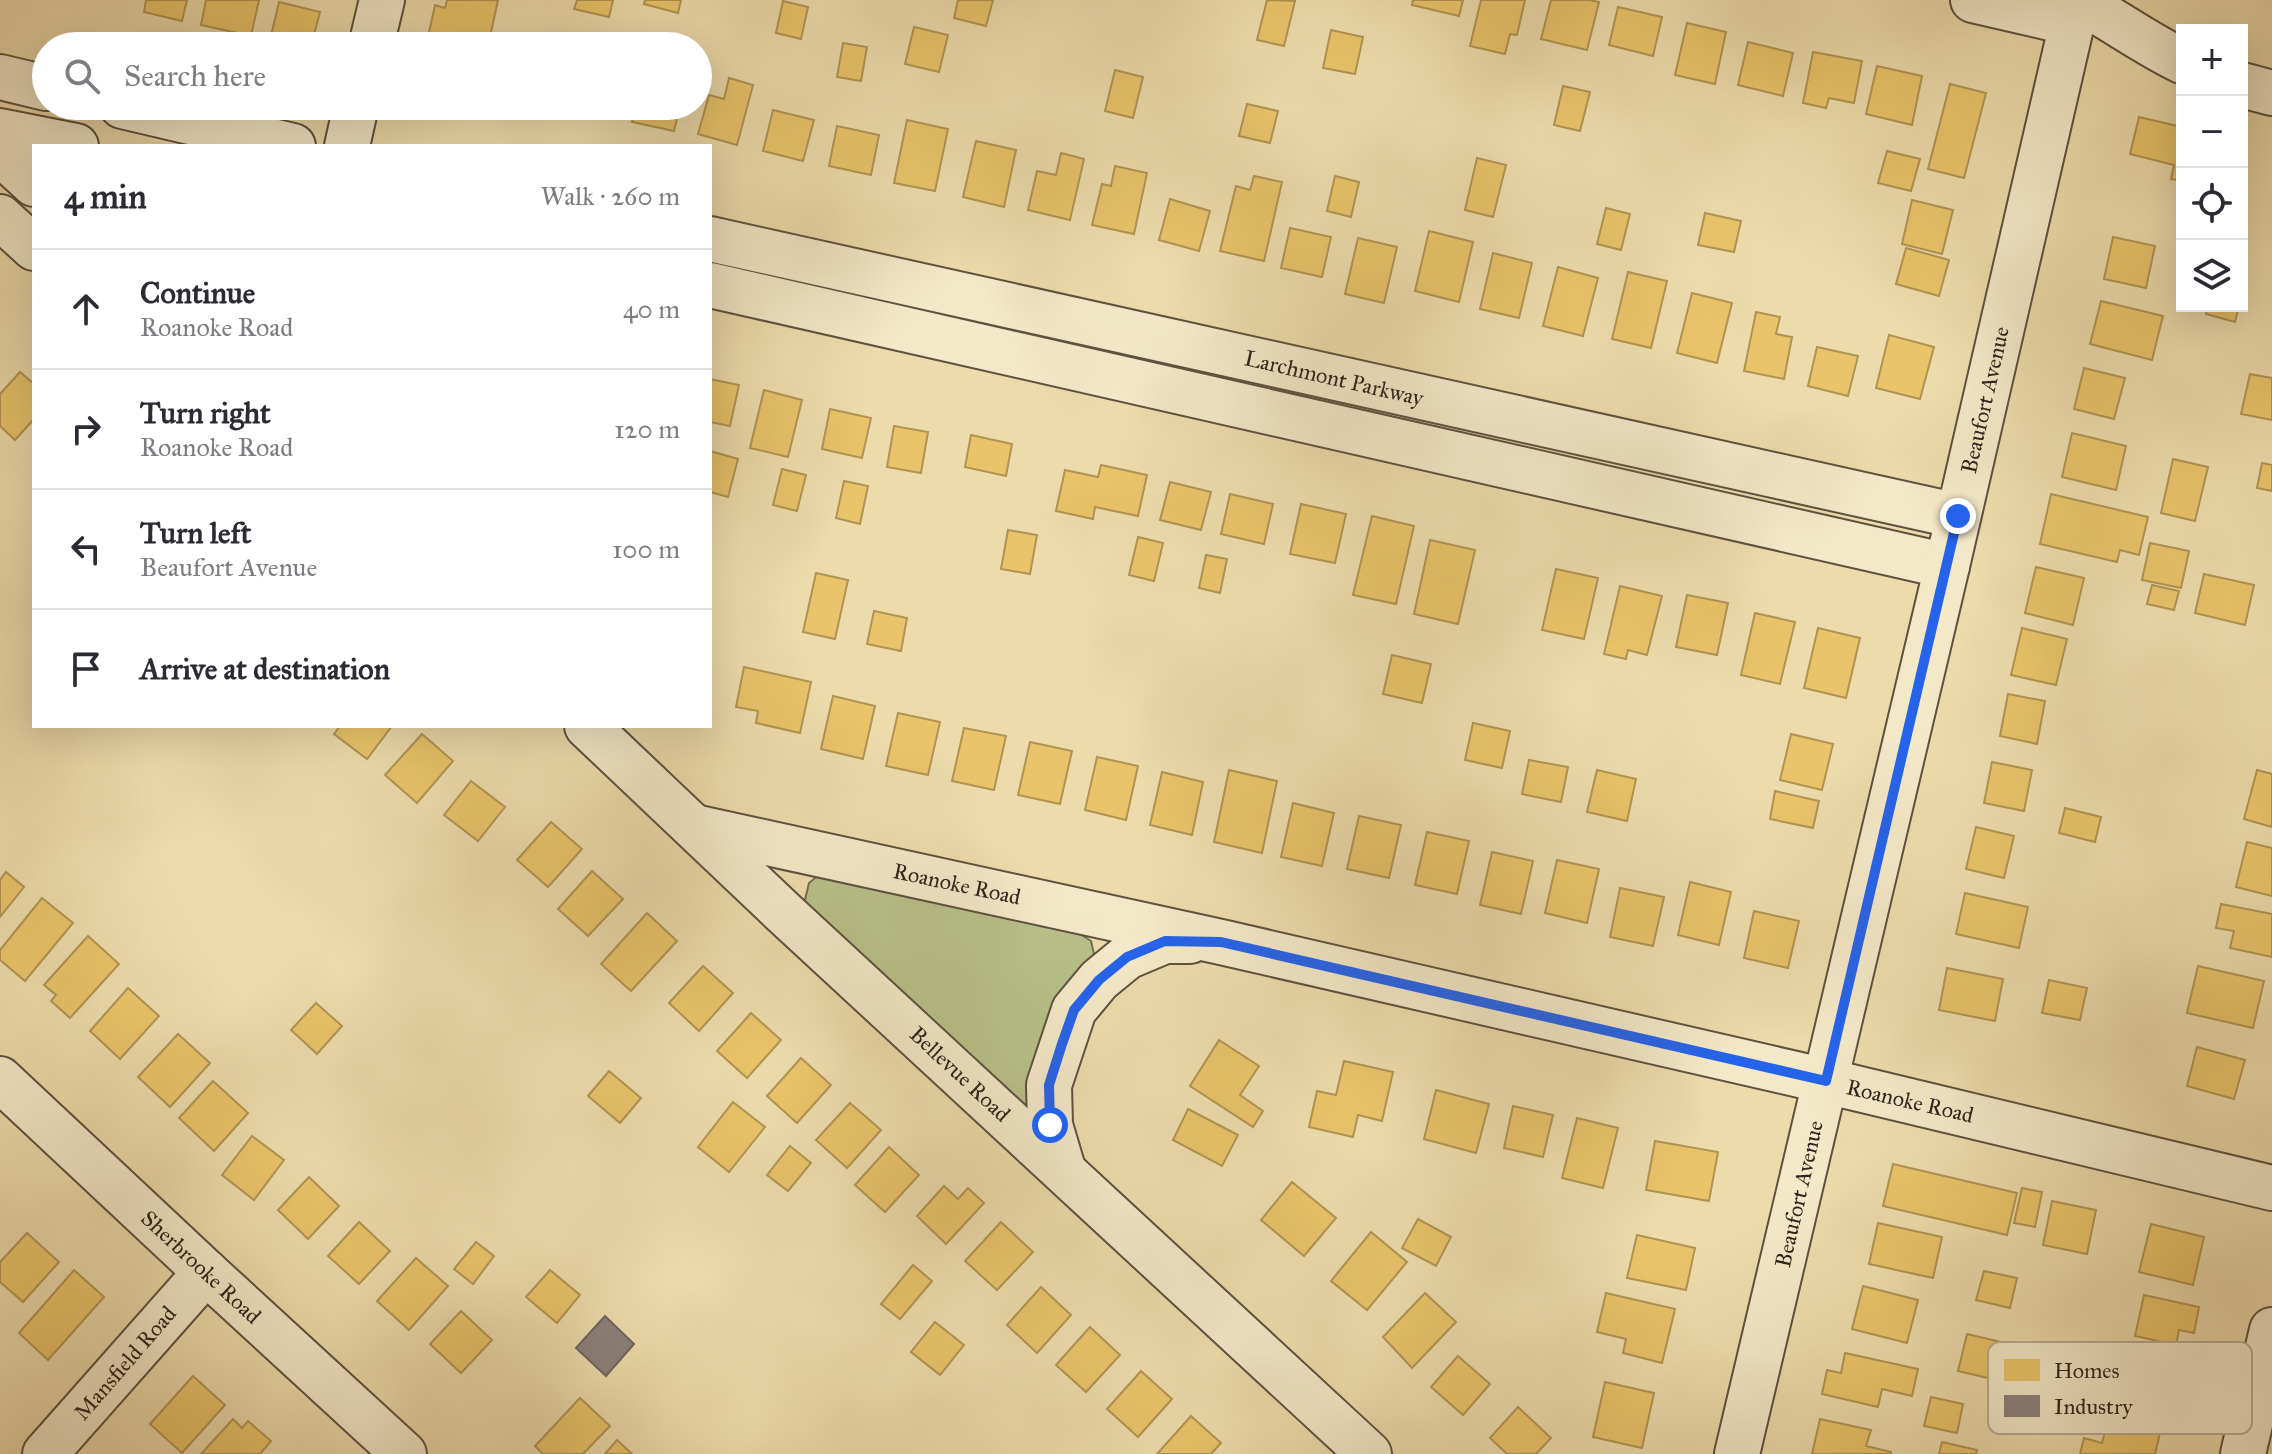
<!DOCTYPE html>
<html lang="en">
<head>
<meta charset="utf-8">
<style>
	body { margin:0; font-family:"IM FELL Great Primer",serif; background:#f7f7f7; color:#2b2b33 }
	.controls { position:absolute; right:24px; top:24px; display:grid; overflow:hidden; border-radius:0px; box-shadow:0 8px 32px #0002 }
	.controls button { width:72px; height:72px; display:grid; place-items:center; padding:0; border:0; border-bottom:2px solid #e1e1e2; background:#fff; color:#2b2b33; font:40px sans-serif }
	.stop { position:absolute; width:24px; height:24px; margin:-18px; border:6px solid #2563eb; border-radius:50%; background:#fff }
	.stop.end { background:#2563eb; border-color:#fff; box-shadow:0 2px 8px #0008 }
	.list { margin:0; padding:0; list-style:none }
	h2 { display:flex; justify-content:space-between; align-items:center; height:104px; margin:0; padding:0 32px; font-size:34px }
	h2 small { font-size:26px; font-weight:400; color:#7c7c81 }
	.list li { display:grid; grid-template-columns:52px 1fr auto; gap:24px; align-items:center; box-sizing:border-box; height:120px; padding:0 32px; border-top:2px solid #e1e1e2 }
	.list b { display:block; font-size:30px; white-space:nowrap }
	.list p { margin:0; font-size:26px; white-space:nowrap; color:#7c7c81 }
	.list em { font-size:26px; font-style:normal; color:#7c7c81 }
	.icon { flex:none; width:44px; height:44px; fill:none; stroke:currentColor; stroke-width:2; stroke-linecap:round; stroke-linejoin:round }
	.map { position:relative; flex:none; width:2272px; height:1454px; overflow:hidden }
	.search { position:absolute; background:#fff; box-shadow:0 8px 32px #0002; left:32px; top:32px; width:680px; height:88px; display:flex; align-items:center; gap:20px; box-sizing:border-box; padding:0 28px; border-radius:44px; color:#7c7c81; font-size:30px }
	.panel { position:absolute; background:#fff; box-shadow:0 8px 32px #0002; left:32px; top:144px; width:680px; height:584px; border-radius:0px }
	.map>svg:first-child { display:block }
</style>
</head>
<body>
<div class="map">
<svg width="2272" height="1454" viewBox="0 0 2272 1454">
	<rect width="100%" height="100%" fill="#eddbab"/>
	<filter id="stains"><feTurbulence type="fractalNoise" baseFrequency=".0025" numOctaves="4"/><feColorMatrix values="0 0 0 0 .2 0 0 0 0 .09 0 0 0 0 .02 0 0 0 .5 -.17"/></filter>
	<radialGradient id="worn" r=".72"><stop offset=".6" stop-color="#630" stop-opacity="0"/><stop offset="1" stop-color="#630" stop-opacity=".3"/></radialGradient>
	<path fill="#b8c089" stroke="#747253" stroke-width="2" d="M820,874L1077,932L1091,941L1094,954L1091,970L1026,1119L804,904L809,883Z"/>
	<g fill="#e9c46a" stroke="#b19453" stroke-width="2">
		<path d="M146,0H187L182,21L144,12Z"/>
		<path d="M206,0H259L251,36L201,25Z"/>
		<path d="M447,0H498L488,46H426L435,5L445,8Z"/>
		<path d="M577,0H613L609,17L574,9Z"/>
		<path d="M645,0H681L678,13L644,4Z"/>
		<path d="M958,0H993L986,26L954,18Z"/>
		<path d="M1267,0L1295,1L1284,46L1257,40Z"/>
		<path d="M1413,0H1463L1459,16L1412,5Z"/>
		<path d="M1481,0H1525L1517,35L1510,34L1505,54L1470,46Z"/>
		<path d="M1551,0H1589L1599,2L1587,50L1541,39Z"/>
		<path d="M783,1L808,7L801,39L776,33Z"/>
		<path d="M279,2L320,12L311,46H292L270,40Z"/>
		<path d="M1618,7L1662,17L1653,56L1609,45Z"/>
		<path d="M1687,23L1726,32L1715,84L1675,75Z"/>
		<path d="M914,27L948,35L939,72L905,64Z"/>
		<path d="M1331,30L1363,37L1355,74L1323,68Z"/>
		<path d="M1748,42L1793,53L1783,96L1738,85Z"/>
		<path d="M843,43L867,47L861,81L837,77Z"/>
		<path d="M1813,52L1862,61L1854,103L1829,98L1826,108L1803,103Z"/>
		<path d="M1877,66L1922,76L1912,125L1866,114Z"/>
		<path d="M1115,70L1143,77L1133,118L1105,111Z"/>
		<path d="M729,78L753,85L737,145L698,134L709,95L724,99Z"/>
		<path d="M1950,84L1986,93L1964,178L1928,169Z"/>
		<path d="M1563,86L1590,92L1580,131L1554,125Z"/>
		<path d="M1247,104L1278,111L1270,143L1239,136Z"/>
		<path d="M636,106H680L674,131L632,122Z"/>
		<path d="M773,110L814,120L803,161L763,151Z"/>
		<path d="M2139,117L2182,127V181L2171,179L2174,165L2130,154Z"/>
		<path d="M907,120L948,129L935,191L894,183Z"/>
		<path d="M837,126L879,135L871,175L829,166Z"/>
		<path d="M976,141L1016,150L1004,207L963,197Z"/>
		<path d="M1887,151L1920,159L1911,191L1878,183Z"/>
		<path d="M1061,153L1084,159L1070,220L1028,210L1037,171L1056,175Z"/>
		<path d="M1477,158L1506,165L1493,217L1465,210Z"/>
		<path d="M1115,166L1147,173L1134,234L1092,225L1102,184L1111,186Z"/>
		<path d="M1254,176L1282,182L1264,261L1220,251L1236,186L1250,190Z"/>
		<path d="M1335,176L1359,182L1351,217L1327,211Z"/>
		<path d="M1170,199L1210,211L1199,251L1159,240Z"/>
		<path d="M1912,200L1953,210L1942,254L1902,244Z"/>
		<path d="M1606,208L1630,214L1621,250L1597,244Z"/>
		<path d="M1705,213L1741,221L1734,252L1698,245Z"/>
		<path d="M1290,228L1331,237L1322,277L1281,268Z"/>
		<path d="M1429,231L1473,242L1459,302L1415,291Z"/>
		<path d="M2113,237L2155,246L2146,288L2104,279Z"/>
		<path d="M1358,238L1397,247L1384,303L1345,294Z"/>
		<path d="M1906,248L1949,260L1939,296L1896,284Z"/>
		<path d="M1493,253L1532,263L1519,318L1480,309Z"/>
		<path d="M1558,267L1598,278L1583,336L1543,326Z"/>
		<path d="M1628,272L1667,281L1651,348L1612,339Z"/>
		<path d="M1692,293L1732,303L1717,363L1677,353Z"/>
		<path d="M2101,301L2163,316L2152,360L2090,344Z"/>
		<path d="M2208,306H2239L2235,322L2206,314Z"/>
		<path d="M1756,312L1780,317L1776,334L1792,337L1784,379L1744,371Z"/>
		<path d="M1889,335L1934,347L1920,399L1876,388Z"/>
		<path d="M1817,347L1858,356L1848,396L1808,386Z"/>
		<path d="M2084,368L2125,378L2114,419L2074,409Z"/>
		<path d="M20,372L34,384V419L15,440L0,426V394Z"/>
		<path d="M2250,374L2272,378V420L2241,414Z"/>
		<path d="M710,379L739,385L730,426L710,422Z"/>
		<path d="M764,390L802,400L788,457L750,448Z"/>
		<path d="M830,409L871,418L862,458L822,449Z"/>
		<path d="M894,426L928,432L921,473L887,467Z"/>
		<path d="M2072,433L2126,446L2116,490L2062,477Z"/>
		<path d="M971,435L1012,444L1006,476L965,467Z"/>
		<path d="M710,451L738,459L728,497L710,492Z"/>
		<path d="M2173,459L2208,467L2195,521L2161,513Z"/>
		<path d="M2262,463L2272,465V491L2257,488Z"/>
		<path d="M1101,465L1147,475L1138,516L1095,507L1093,519L1056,511L1065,470L1098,477Z"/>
		<path d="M782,469L806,475L797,511L773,505Z"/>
		<path d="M844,481L868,486L860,524L836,518Z"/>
		<path d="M1170,482L1211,492L1201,530L1160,520Z"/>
		<path d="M1230,494L1273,504L1264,544L1221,534Z"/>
		<path d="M2051,494L2148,517L2139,555L2120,550L2117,562L2040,544Z"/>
		<path d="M1301,504L1346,514L1335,563L1290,554Z"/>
		<path d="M1372,516L1414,526L1396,604L1353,595Z"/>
		<path d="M1008,530L1037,535L1030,574L1001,569Z"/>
		<path d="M1138,537L1163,543L1154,581L1129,575Z"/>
		<path d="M1430,540L1475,550L1458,624L1414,614Z"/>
		<path d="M2150,543L2189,551L2181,588L2142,580Z"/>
		<path d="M1206,555L1227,559L1220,593L1199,588Z"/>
		<path d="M2036,567L2084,578L2073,625L2025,613Z"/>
		<path d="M1556,569L1598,578L1584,639L1542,630Z"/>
		<path d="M816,573L848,580L835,639L803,632Z"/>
		<path d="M2204,574L2254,585L2245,625L2195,613Z"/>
		<path d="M2152,585L2179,591L2174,610L2147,604Z"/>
		<path d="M1620,586L1662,596L1647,655L1628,650L1626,659L1604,654Z"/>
		<path d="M1687,595L1728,603L1717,655L1676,647Z"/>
		<path d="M874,611L907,618L901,651L867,644Z"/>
		<path d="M1755,613L1795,622L1780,684L1741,675Z"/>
		<path d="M1818,628L1860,638L1846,698L1804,688Z"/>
		<path d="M2022,628L2067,639L2056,685L2011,675Z"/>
		<path d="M1392,655L1431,664L1422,703L1383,694Z"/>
		<path d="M744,667L811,682L800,733L756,723L758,711L736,707Z"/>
		<path d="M2008,694L2045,701L2037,744L2000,736Z"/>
		<path d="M833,696L875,706L863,759L821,749Z"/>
		<path d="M898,713L940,722L928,775L886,766Z"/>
		<path d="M1473,723L1510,731L1502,768L1465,760Z"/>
		<path d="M340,726H392L367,759L334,734Z"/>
		<path d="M964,728L1006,736L994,790L952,781Z"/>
		<path d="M422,734L453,761L417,803L385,775Z"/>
		<path d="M1791,734L1833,744L1822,790L1780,780Z"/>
		<path d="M1030,742L1072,751L1060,804L1018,795Z"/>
		<path d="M1097,757L1138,766L1126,820L1085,810Z"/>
		<path d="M1529,760L1568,767L1561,802L1522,794Z"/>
		<path d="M1992,762L2032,770L2024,811L1984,803Z"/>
		<path d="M1229,770L1277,781L1262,853L1214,842Z"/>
		<path d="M1597,770L1636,779L1627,821L1587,812Z"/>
		<path d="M2257,770L2272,774V827L2244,819Z"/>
		<path d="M1162,772L1203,782L1192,835L1150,825Z"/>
		<path d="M471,781L505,807L478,841L444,815Z"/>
		<path d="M1775,791L1819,801L1813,828L1770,819Z"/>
		<path d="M1293,803L1334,813L1322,866L1281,857Z"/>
		<path d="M2065,808L2101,817L2095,842L2059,833Z"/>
		<path d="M1359,816L1401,825L1389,878L1347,869Z"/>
		<path d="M551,822L582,849L548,887L517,860Z"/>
		<path d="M1976,827L2014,836L2004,878L1966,869Z"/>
		<path d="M1427,832L1469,841L1457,894L1415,885Z"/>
		<path d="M2247,842L2272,848V896L2236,887Z"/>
		<path d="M1492,852L1533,861L1521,914L1480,905Z"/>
		<path d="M1557,860L1599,869L1587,923L1545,913Z"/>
		<path d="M592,871L623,899L588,936L558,909Z"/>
		<path d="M6,872L24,887L0,917V880Z"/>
		<path d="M1690,882L1731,892L1719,945L1678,935Z"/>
		<path d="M1620,888L1664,897L1653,946L1610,937Z"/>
		<path d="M1965,893L2028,907L2019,948L1956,934Z"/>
		<path d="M42,898L73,923L25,981L0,960V950Z"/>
		<path d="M2221,904L2272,914V957L2230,948L2234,931L2216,928Z"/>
		<path d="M1754,911L1799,921L1788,968L1744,958Z"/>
		<path d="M647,913L677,941L631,991L601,964Z"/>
		<path d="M88,936L119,964L70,1018L51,1001L56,995L44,985Z"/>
		<path d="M703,966L733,993L699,1031L669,1003Z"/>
		<path d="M2198,966L2264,981L2253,1028L2187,1013Z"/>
		<path d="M1947,968L2003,979L1995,1021L1939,1010Z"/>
		<path d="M2049,980L2087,988L2080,1020L2042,1013Z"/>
		<path d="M128,988L159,1016L120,1059L90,1031Z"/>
		<path d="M316,1003L342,1026L317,1054L291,1030Z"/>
		<path d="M751,1013L781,1040L747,1078L717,1051Z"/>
		<path d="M178,1034L210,1063L170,1107L138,1077Z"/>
		<path d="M1219,1040L1259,1066L1240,1095L1263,1111L1253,1127L1190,1086Z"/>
		<path d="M2197,1047L2245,1060L2234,1099L2187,1086Z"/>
		<path d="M801,1058L831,1085L797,1123L767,1096Z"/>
		<path d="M1344,1061L1393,1072L1382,1121L1358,1115L1353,1137L1309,1127L1317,1091L1336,1095Z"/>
		<path d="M609,1071L641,1098L620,1123L588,1096Z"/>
		<path d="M213,1081L248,1113L214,1151L179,1118Z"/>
		<path d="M1436,1090L1489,1104L1476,1153L1424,1139Z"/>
		<path d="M733,1102L765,1127L729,1172L698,1147Z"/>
		<path d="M850,1103L881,1130L847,1168L816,1140Z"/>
		<path d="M1513,1106L1553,1115L1543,1157L1504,1148Z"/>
		<path d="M1188,1109L1238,1135L1222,1166L1173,1140Z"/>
		<path d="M1577,1118L1618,1128L1603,1188L1562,1178Z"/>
		<path d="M252,1136L284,1160L254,1200L222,1175Z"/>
		<path d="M1655,1141L1718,1152L1709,1201L1646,1190Z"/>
		<path d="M790,1146L811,1163L788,1191L767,1175Z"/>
		<path d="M889,1147L919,1175L885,1212L855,1185Z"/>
		<path d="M1893,1164L2017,1193L2007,1235L1883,1206Z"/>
		<path d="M309,1177L339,1206L308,1239L278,1210Z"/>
		<path d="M1292,1182L1336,1218L1304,1256L1261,1220Z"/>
		<path d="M944,1186L958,1199L968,1188L984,1203L946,1244L917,1216Z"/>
		<path d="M2022,1188L2042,1192L2035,1227L2014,1223Z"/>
		<path d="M2052,1201L2096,1210L2087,1254L2043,1245Z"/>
		<path d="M1418,1219L1451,1237L1436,1266L1402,1248Z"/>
		<path d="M359,1222L390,1251L359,1284L328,1256Z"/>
		<path d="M1001,1222L1033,1252L997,1290L965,1261Z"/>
		<path d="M1878,1223L1942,1237L1933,1278L1869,1264Z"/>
		<path d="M2151,1224L2204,1237L2193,1285L2139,1272Z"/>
		<path d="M1371,1232L1407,1262L1367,1310L1331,1281Z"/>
		<path d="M27,1233L59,1262L23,1302L0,1282V1262Z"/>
		<path d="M1637,1235L1695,1248L1686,1290L1627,1278Z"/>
		<path d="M476,1242L494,1256L473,1284L454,1269Z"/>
		<path d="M416,1258L448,1286L409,1330L377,1301Z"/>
		<path d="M913,1265L932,1281L900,1319L881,1304Z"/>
		<path d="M74,1270L104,1297L48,1360L19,1333Z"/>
		<path d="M550,1270L580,1295L557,1323L526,1297Z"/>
		<path d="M1984,1271L2017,1278L2010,1308L1976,1300Z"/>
		<path d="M1863,1286L1918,1300L1907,1343L1852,1329Z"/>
		<path d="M1041,1287L1071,1315L1037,1353L1007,1325Z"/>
		<path d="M1425,1293L1456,1322L1412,1368L1383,1337Z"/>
		<path d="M1606,1293L1675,1309L1662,1363L1623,1353L1626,1339L1597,1332Z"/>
		<path d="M2144,1295L2199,1307L2194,1333L2179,1330L2176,1345L2135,1336Z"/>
		<path d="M461,1311L492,1340L461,1373L430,1344Z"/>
		<path d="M935,1322L964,1345L940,1375L911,1352Z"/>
		<path d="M1090,1327L1120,1355L1086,1392L1056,1365Z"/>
		<path d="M1967,1334L2001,1342L1992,1379L1958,1371Z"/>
		<path d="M1845,1353L1918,1369L1912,1396L1882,1389L1878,1407L1822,1394L1827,1370L1841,1373Z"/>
		<path d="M1458,1356L1490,1384L1463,1415L1431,1387Z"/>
		<path d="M1141,1371L1172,1399L1138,1437L1107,1409Z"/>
		<path d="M193,1376L225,1405L182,1453L150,1424Z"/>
		<path d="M1605,1382L1654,1393L1642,1448L1593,1437Z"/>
		<path d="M1931,1397L1963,1404L1957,1433L1924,1426Z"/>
		<path d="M580,1398L610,1426L583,1454H543L535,1446Z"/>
		<path d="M1518,1407L1551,1438L1536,1454H1507L1490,1438Z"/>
		<path d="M1191,1416L1221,1443L1211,1454H1157Z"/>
		<path d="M233,1419L242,1428L248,1421L271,1441L260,1454H201Z"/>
		<path d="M1820,1419L1871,1430L1866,1446L1891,1452V1454H1812Z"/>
		<path d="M2108,1421L2160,1433L2155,1454H2080L2084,1438L2102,1443Z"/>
		<path d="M617,1440L632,1454H605Z"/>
		<path d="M1942,1442L1977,1450L1976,1454H1939Z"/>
	</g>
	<path fill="#8a817c" stroke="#6f6560" stroke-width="2" d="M605,1316L634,1344L606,1376L576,1348Z"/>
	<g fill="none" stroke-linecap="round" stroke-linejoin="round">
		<defs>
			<g id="minor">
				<path d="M1973,0L2072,23"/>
				<path d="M2079,1C2114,20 2146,44 2182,61"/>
				<path d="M371,46L382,0"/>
				<path d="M0,77L46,88"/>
				<path d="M2242,85L2272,93"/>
				<path d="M122,106L293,146"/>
				<path d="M0,131L76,146"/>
				<path d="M347,146L356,106"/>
				<path d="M0,153L34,184"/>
				<path d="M0,217L34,248"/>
				<path d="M710,239L1958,516"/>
				<path d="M710,285L1947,566"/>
				<path d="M587,726L783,912L1369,1454"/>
				<path d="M694,827L1221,942L1826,1081L2272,1188"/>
				<path d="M0,1079L206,1272L404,1454"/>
				<path d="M1063,1169L1050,1125L1049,1085L1074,1010L1099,980L1127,957L1165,941H1190"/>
				<path d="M45,1454L206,1272"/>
				<path d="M1737,1454L1947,566L2072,23L2079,0"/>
				<path d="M2243,1454L2272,1330"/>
			</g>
		</defs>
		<use href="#minor" stroke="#5e5140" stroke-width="48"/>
		<use href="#minor" stroke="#f3e8c8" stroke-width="44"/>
	</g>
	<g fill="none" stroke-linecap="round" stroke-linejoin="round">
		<path stroke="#2563eb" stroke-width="10" d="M1050,1125L1049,1085L1062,1044L1074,1010L1099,980L1127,957L1165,941L1221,942L1826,1081L1958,516"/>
	</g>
	<g text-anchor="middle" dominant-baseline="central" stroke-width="8" stroke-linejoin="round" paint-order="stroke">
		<g font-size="22" fill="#2f231d" stroke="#f3e8c8">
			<text transform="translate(1334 378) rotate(13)">Larchmont Parkway</text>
			<text transform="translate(1985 400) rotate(-77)">Beaufort Avenue</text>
			<text transform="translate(957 884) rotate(12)">Roanoke Road</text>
			<text transform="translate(960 1074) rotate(43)">Bellevue Road</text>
			<text transform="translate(1910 1101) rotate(13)">Roanoke Road</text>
			<text transform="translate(1799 1194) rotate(-77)">Beaufort Avenue</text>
			<text transform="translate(201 1267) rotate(43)">Sherbrooke Road</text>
			<text transform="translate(125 1363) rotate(-49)">Mansfield Road</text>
		</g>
	</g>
	<rect x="1988" y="1342" width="264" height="92" rx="12" fill="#f3e8c8" stroke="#b8ad95" stroke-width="2"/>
	<rect x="2004" y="1359" width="36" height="22" fill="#e9c46a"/>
	<rect x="2004" y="1395" width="36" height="22" fill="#8a817c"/>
	<g font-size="22" fill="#2f231d">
		<text x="2054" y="1378">Homes</text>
		<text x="2054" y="1414">Industry</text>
	</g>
	<rect width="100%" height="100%" filter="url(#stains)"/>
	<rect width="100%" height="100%" fill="url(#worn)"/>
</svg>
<div class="controls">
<button>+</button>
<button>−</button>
<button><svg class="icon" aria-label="locate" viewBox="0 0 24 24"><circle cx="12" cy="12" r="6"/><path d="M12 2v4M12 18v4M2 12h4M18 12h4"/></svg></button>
<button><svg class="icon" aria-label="layers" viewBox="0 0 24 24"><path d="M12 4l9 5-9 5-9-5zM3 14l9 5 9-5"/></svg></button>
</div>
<div class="stop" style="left:1050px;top:1125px"></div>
<div class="stop end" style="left:1958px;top:516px"></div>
<div class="search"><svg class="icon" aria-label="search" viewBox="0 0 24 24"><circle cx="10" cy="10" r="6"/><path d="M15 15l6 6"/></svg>Search here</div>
<section class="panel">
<h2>4 min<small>Walk · 260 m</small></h2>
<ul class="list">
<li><svg class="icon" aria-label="ahead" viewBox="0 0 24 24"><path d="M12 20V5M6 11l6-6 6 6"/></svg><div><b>Continue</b><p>Roanoke Road</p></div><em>40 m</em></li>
<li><svg class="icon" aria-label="right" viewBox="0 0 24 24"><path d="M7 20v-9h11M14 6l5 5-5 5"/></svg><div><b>Turn right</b><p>Roanoke Road</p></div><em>120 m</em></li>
<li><svg class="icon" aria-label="left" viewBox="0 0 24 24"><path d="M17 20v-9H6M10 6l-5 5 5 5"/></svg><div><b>Turn left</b><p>Beaufort Avenue</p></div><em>100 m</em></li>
<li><svg class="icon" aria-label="arrive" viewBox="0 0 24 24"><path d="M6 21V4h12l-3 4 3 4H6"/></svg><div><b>Arrive at destination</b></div></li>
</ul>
</section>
</div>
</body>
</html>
